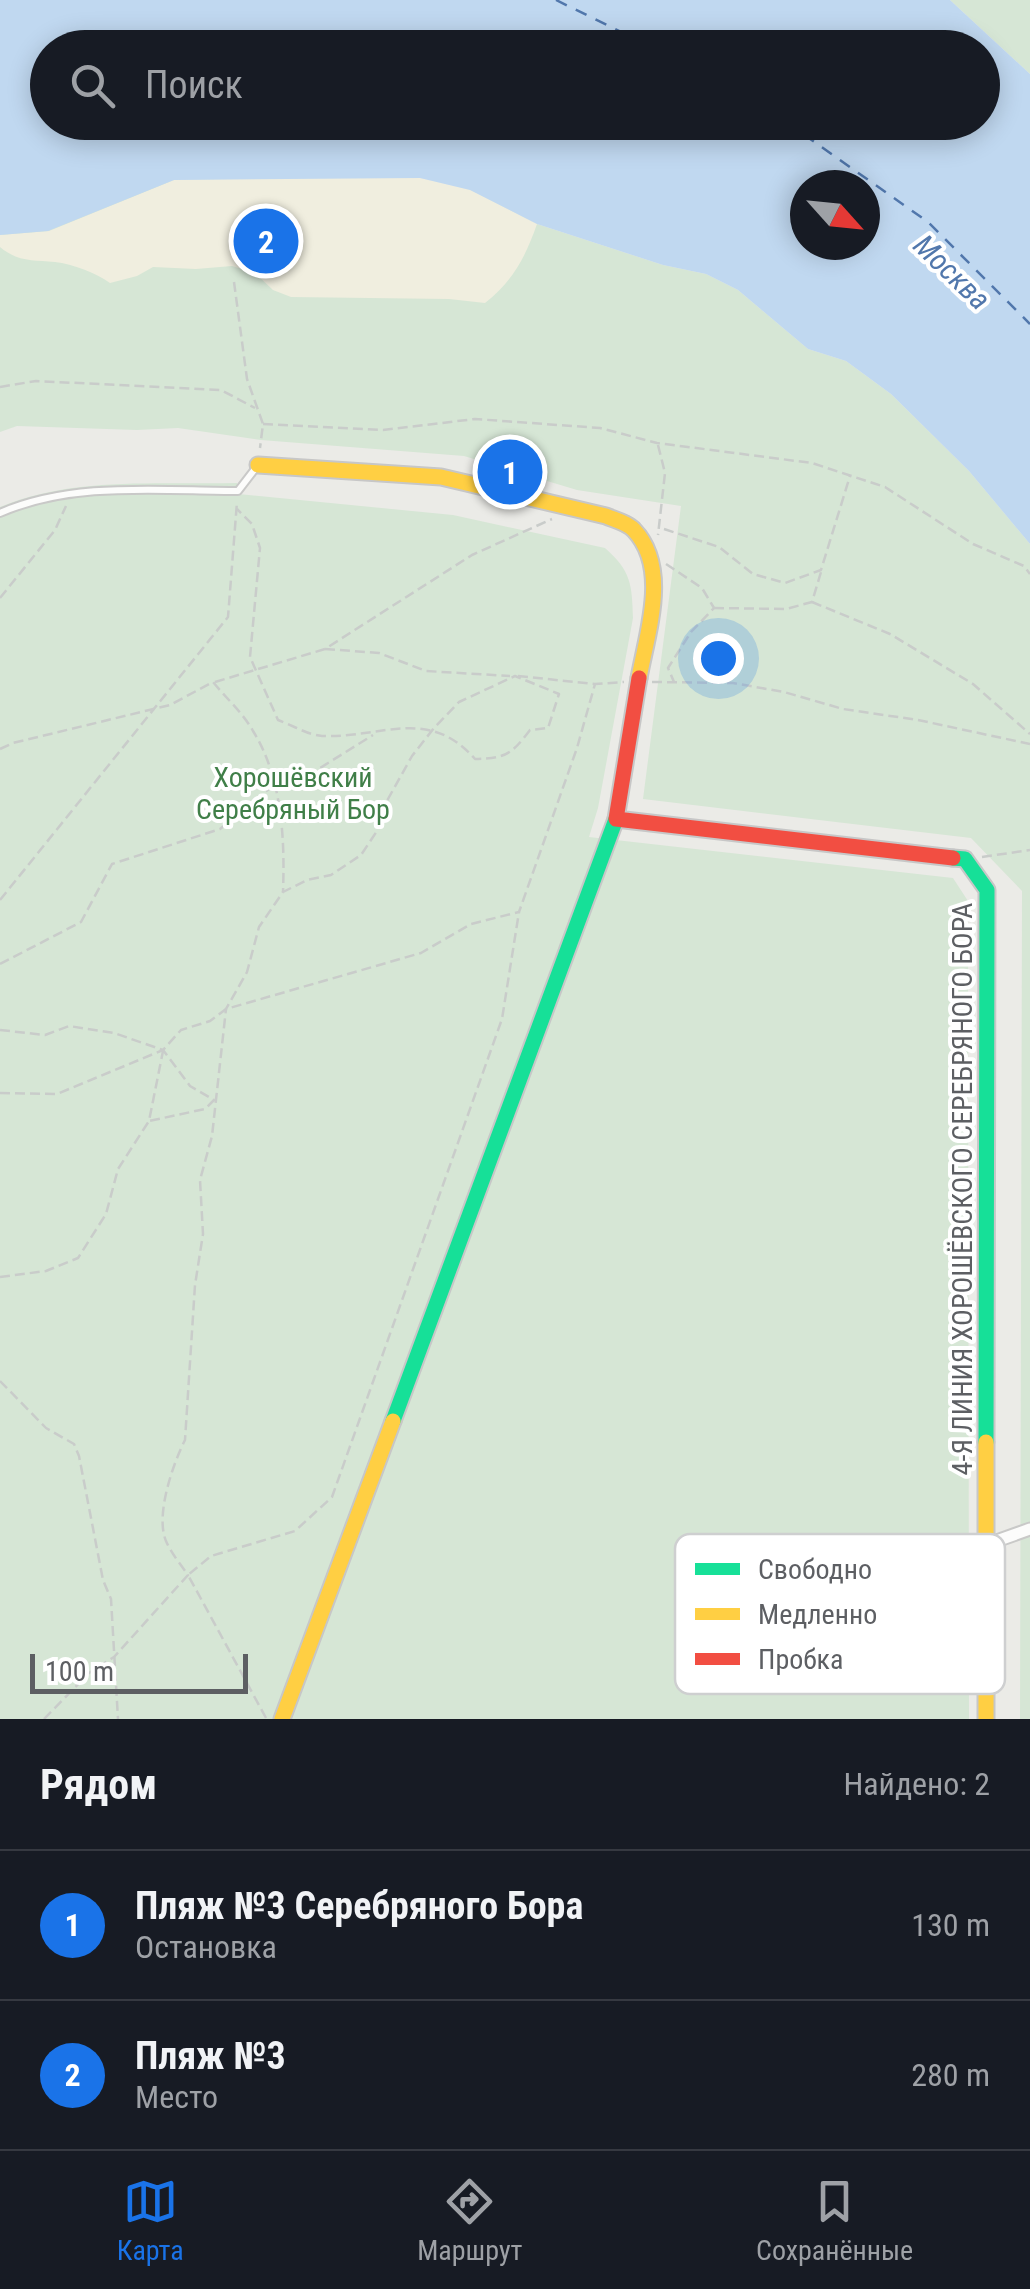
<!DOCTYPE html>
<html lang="ru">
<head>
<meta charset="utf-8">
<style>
	body { margin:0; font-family:"Roboto Condensed",sans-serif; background:#20242c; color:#f1f3f6 }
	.compass { position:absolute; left:790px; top:170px; width:90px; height:90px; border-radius:50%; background:#171b24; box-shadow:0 5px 25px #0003; rotate:117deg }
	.scale { position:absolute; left:30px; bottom:25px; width:218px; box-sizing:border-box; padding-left:10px; border:5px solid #5d5f63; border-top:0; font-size:28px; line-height:35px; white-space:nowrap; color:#5d5f63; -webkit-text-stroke:8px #fff; paint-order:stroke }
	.you { position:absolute; left:718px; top:658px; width:35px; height:35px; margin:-25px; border:8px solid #fff; border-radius:50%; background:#1a73e8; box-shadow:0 0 0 15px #1a73e833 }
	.badge { display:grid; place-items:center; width:65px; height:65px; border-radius:50%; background:#1a73e8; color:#fff; font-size:32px; font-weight:700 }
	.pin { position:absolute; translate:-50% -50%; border:5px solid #fff; box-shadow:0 2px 10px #0006 }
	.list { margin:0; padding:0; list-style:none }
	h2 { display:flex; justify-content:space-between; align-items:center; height:130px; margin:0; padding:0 40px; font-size:42px }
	h2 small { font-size:32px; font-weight:400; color:#9ea1a6 }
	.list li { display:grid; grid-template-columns:65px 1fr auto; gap:30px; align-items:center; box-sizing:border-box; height:150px; padding:0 40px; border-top:2px solid #363941 }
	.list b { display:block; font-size:38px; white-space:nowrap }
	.list p { margin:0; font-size:32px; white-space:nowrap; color:#9ea1a6 }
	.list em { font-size:32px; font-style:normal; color:#9ea1a6 }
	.icon { flex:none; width:55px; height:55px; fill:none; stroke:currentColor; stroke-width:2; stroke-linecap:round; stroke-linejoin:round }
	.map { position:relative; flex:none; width:1030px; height:1719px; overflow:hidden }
	.search { position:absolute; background:#171b24; box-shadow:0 5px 25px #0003; left:30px; right:30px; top:30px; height:110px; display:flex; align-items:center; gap:25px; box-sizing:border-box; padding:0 35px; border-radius:55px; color:#9ea1a6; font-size:38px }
	.sheet { height:430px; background:#171b24 }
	nav { display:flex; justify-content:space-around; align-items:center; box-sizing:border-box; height:140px; border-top:2px solid #363941; background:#171b24; font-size:28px; color:#9ea1a6 }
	nav a { display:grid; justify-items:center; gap:5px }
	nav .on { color:#1a73e8 }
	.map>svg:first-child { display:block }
</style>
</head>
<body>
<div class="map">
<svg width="1030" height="1719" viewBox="0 0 1030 1719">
	<rect width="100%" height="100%" fill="#ebebe7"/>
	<g fill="#d6e6d5">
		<path d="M950,0H1030V74Z"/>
		<path d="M272,178L471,190L537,224L663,265L706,274L738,290L808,349L846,361L891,394L969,471L1030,544V1719H1020L1022,891L971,838L643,799L681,506L577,490L464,456L261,440L178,428L137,430L17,426L0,432V235L174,180Z"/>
		<path d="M237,483L238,494L453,515L605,548C631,571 632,584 633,618L598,808L589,837L953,878L968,901L969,1719H0V507C74,476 159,485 237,483Z"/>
	</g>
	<path fill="#f0eedf" d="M272,178H420L471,190L537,224C525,258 513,281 485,303L449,299L291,297L273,290L255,273L232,266L196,269L153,267L137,276L110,283C96,273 73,264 55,262C33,260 18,262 0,247V235L49,231L174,180Z"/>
	<path fill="#c0d8f0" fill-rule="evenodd" d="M0,0H950L1030,74V544L969,471L891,394L846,361L808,349L738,290L706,274L663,265L537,224L470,190L420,178L174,180L48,231L0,235ZM48,48H982V122H48ZM805,185H865V245H805Z"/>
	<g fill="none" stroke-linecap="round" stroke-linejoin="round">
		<g stroke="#5177ac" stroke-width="2.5" stroke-dasharray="12 10" stroke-linecap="butt">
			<path d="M556,0L654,48"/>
			<path d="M786,122L928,222L1030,324"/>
		</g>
		<defs>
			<g id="lane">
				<path d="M0,513C73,481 160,491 238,491L258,465"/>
				<path d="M767,1666L804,1619L887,1577L987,1545"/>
			</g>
			<path id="street" d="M988,1544L1030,1529"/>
			<g id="fast">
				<path d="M953,858L965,859L987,890L986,1442"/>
				<path d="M393,1421L616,819"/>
			</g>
			<g id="slow">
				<path d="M258,465L441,477L606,516C615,520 628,523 634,530C670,568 647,633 639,678"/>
				<path d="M282,1719L393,1421"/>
				<path d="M986,1719V1442"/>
			</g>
			<path id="jam" d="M639,678L616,819L953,858"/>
		</defs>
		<use href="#lane" stroke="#c9c9c8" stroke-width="10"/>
		<use href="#street" stroke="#c9c9c8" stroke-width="15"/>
		<use href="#fast" stroke="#c7c7c7" stroke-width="19"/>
		<use href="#slow" stroke="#c7c7c7" stroke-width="19"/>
		<use href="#jam" stroke="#c7c7c7" stroke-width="19"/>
		<g stroke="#c9ccca" stroke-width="2.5" stroke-dasharray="10 5" stroke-linecap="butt">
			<path d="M234,282L247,379L263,424L260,448"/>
			<path d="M0,387L36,381L221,390L255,408"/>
			<path d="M263,424L383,430L475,419L600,428L657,443L812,463L885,487L973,544L1024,566L1030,574"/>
			<path d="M658,445L665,473L658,535"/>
			<path d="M664,529L719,547L753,574L785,583L821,570L850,476"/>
			<path d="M666,564L702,588L714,608L691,632L668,668L674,682"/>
			<path d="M0,598L55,530L66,506"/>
			<path d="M812,602L890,634L973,684L1030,734"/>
			<path d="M714,608L786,609L812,602L821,572"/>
			<path d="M325,649L379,653L426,671L510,676"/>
			<path d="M518,676L595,684L624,682"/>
			<path d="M215,682L325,649L472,555L552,519"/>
			<path d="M652,682L733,683L784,692L843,709L918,720L1030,744"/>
			<path d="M0,749L13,743L170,705L213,682C226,698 243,713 253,731C282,777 285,839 283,892"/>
			<path d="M982,857L1030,850"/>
			<path d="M0,900L228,617L237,502"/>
			<path d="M0,964L81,922L112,864L220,829L275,784L312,773L373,735"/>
			<path d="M0,1030L45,1035L69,1026L114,1033L163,1050L190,1086L214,1100L205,1109L149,1121"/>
			<path d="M0,1093L57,1094L163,1050L181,1030L210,1021L226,1009L421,953L471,924L519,912L577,748L595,684"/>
			<path d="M0,1277L46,1271L78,1258L106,1214L118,1169L149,1121L163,1051"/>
			<path d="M0,1381L46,1428L74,1444L79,1456L103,1580L111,1599L118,1719"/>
			<path d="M266,1718L188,1575L211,1556L295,1531L332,1497L502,1019L519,912"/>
			<path d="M44,1719L89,1673L114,1657L188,1575C181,1565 171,1553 166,1541C155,1515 173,1464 185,1440L195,1285L203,1234L200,1180L212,1136L226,1009L247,972L259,927L283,892L307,880L331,875L361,855L377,831L388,799L412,756L434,728L459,702L515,676L559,694L548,728L530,730C511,755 506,758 475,759C428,706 383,738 322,736C308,735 292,725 278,720L250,657L260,548L252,524L237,509"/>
		</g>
		<use href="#lane" stroke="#fcfcfb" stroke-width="6"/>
		<use href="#street" stroke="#fcfcfb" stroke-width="11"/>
		<use href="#fast" stroke="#16e098" stroke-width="15"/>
		<use href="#slow" stroke="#ffcf43" stroke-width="15"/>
		<use href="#jam" stroke="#f24e42" stroke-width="15"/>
	</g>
	<g text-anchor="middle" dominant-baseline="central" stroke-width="8" stroke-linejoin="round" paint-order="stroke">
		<g font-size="28" fill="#407f48" stroke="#fff">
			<text x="293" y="777">Хорошёвский<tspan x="293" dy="32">Серебряный Бор</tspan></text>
		</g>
		<g font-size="28" fill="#5d5f63" stroke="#fff">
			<text transform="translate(962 1189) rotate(-90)">4-Я ЛИНИЯ ХОРОШЁВСКОГО СЕРЕБРЯНОГО БОРА</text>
		</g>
		<g font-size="30" font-style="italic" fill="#5177ac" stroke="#fff">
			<text transform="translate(952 272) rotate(44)">Москва</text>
		</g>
	</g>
	<rect x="675" y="1534" width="330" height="160" rx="15" fill="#fff" stroke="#cecfd0" stroke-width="2.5"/>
	<rect x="695" y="1563" width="45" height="12" fill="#16e098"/>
	<rect x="695" y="1608" width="45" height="12" fill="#ffcf43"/>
	<rect x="695" y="1653" width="45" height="12" fill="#f24e42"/>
	<g font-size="28" fill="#5d5f63">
		<text x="758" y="1579">Свободно</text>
		<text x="758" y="1624">Медленно</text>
		<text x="758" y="1669">Пробка</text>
	</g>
</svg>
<svg class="compass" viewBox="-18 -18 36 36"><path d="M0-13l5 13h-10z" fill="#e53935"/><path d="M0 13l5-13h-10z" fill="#9ea1a6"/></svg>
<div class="scale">100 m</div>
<div class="you"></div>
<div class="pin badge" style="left:510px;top:472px">1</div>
<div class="pin badge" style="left:266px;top:241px">2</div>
<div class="search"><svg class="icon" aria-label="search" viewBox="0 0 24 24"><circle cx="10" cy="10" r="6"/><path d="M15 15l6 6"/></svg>Поиск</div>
</div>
<section class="sheet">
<h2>Рядом<small>Найдено: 2</small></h2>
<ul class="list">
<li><span class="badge">1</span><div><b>Пляж №3 Cеребряного Бора</b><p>Остановка</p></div><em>130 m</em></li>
<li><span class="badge">2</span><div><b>Пляж №3</b><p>Место</p></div><em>280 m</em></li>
</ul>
</section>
<nav>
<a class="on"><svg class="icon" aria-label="map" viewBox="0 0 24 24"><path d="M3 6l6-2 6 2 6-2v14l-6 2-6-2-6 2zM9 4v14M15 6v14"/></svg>Карта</a>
<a><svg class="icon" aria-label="directions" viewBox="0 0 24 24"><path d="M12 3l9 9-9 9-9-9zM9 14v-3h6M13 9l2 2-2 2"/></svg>Маршрут</a>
<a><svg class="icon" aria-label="saved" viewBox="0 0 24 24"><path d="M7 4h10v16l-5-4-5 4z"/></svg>Сохранённые</a>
</nav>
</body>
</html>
